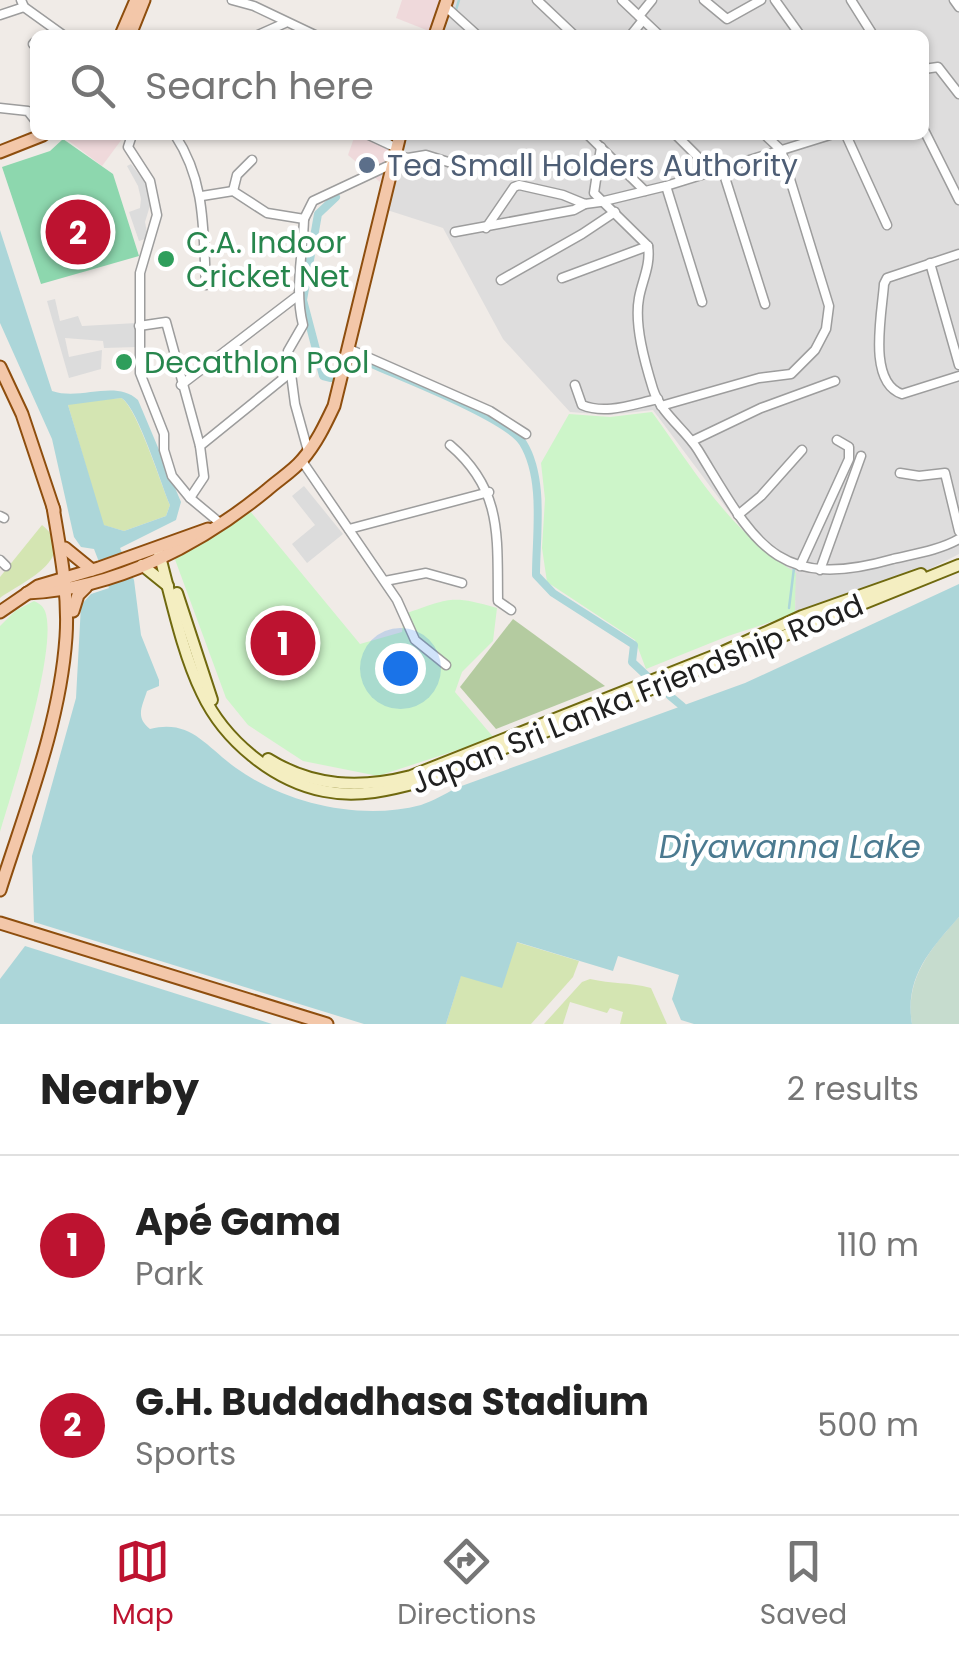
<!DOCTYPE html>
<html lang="en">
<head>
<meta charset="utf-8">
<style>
	body { margin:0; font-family:Poppins,sans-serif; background:#f6f6f6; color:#222 }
	.you { position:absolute; left:400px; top:668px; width:35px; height:35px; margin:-25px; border:8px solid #fff; border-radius:50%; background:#1a73e8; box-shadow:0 0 0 15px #1a73e833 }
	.badge { display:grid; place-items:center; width:65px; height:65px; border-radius:50%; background:#bd1330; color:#fff; font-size:32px; font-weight:700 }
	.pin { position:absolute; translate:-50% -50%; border:5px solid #fff; box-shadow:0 2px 10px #0006 }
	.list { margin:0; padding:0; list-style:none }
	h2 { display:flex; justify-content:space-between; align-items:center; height:130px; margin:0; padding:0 40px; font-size:42px }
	h2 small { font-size:32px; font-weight:400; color:#767676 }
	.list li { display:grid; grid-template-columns:65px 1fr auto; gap:30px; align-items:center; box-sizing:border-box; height:180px; padding:0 40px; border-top:2px solid #e0e0e0 }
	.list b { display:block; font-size:38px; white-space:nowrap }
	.list p { margin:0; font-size:32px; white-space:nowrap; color:#767676 }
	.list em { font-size:32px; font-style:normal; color:#767676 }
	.icon { flex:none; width:55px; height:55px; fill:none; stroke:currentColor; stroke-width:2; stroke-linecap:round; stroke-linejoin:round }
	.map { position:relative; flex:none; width:959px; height:1024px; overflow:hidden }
	.search { position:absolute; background:#fff; box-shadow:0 2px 8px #0004; left:30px; right:30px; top:30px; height:110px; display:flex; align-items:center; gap:25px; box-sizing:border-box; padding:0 35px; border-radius:15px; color:#767676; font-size:38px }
	.sheet { height:490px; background:#fff }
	nav { display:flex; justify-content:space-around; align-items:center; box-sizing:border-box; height:140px; border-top:2px solid #e0e0e0; background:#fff; font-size:28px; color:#767676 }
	nav a { display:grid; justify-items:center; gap:5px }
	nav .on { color:#bd1330 }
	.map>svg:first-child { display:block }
</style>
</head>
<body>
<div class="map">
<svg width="959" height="1024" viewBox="0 0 959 1024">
	<rect width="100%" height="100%" fill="#f0ebe7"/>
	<path fill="#dedddd" d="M447,0H959V554L900,584L811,621L653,410L610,415L570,412L503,339L443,228L384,209L402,135H924V35H435Z"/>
	<g fill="#efd9db">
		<path d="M402,0H444L434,33L396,18Z"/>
		<path d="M61,135H115L122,139L102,166Z"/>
		<path d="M355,135H394L380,182L348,155Z"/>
	</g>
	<g fill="#d4e5b2">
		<path d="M121,398C136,405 161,484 170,505L166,516L124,531L103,525L68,405L71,402Z"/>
		<path d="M42,525C82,558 20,583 0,598V577Z"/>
		<path d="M516,942L579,961L573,977L531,1024H446L461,975Z"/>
		<path d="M590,979C612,984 628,982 651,988L667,1024H620L623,1012L610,1008L607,1013L570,1002L563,1024H544L582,982Z"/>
	</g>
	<path fill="#b4cba0" d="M513,619L605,686L496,729L460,687Z"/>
	<path fill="#c6dcce" d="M959,917V1024H912C904,979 931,948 959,917Z"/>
	<g fill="#cdf5c9">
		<path d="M652,412C697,474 729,531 796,573L795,614L728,636L646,669L635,640L547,582L542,548L545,499L541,463L569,414L610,417Z"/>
		<path d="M250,511L360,644L402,632L404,614C449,599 449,594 497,608L493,641L462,672L455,692L494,738L378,776L303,761L248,725L226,698L173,554Z"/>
		<path d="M34,601C40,604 42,605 45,611C59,647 12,791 0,832V626L15,611Z"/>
	</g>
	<path fill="#8dd7ae" d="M63,139L113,174L139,256L41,284L2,167L50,151Z"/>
	<g fill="#dcdcdc">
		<path d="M131,164L147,185L152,199L145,222L148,238L139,241L129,212L140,208L141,199L138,186L127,166Z"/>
		<path d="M55,299L60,321L78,316L82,326L137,323V347L104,348L103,341L65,338L69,357L102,350L101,369L69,378L47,301Z"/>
		<path d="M304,486L343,534L307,563L292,544L315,525L292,496Z"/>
		<path d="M893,562L897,577L795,614L796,573L811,576L852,571Z"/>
	</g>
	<g fill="#acd6d9" fill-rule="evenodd">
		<path d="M0,230L52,391C81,401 115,379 138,400L181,502L176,520L120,548L134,580L141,635L159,680V686L147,691C142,707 135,717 150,729C191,719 205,746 236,768C286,804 361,821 421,805C433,801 445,794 456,788L745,683L959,584V917C931,949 904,977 912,1024H694L681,1020L672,999L679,975L618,956L613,971L517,942L502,988L461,976L446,1024H364L34,922L32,856L76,698L81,605L91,594L109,588L94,549L81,547L74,537L52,439L0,323ZM121,398C137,405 161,484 170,505L166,516L124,531L104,525L68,405Z"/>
		<path d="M25,946L272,1024H0V979Z"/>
	</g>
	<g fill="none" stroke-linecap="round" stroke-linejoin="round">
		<g stroke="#acd6d9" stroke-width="2.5">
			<path d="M456,10L459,0"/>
			<path d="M789,608L794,568"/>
		</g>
		<g stroke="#acd6d9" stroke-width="8">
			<path d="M359,361L372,364C403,378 508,418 523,443C545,479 536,535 536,575L553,593L634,645L632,662L648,677"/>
			<path d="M331,378L323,376L303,300L318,214L336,197"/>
			<path d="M670,696L682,706"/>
		</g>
		<defs>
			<g id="minor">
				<path d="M21,0L24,7L63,35"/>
				<path d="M232,0L254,6L315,35"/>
				<path d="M537,0L574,35"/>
				<path d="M622,0L659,35"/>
				<path d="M704,0L727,19L761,0"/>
				<path d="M775,0L800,35"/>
				<path d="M851,0L873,35"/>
				<path d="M954,0L959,7"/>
				<path d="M445,6L477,35"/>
				<path d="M0,15L24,7"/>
				<path d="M639,16L652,0"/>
				<path d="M258,35L285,23"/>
				<path d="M631,35L643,20"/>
				<path d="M33,44L35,42"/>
				<path d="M924,69L938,67L959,94"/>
				<path d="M0,108L28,111L35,120"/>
				<path d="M924,130L959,200"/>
				<path d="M132,135L128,147L150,181L157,215L140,273V373L164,434V450L172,476L190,498L220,523"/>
				<path d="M175,135C206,182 203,230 206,285"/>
				<path d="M369,135L397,148"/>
				<path d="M588,135L645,191"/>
				<path d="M676,135L712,171"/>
				<path d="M846,135L887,225"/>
				<path d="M601,147L594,193L648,246C651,265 642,281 639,298C634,325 645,363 653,389C661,414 685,429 698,450C754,541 774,593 893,559C914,554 940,550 959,539"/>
				<path d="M395,155L408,158L426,155L464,167"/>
				<path d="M722,168L765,304"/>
				<path d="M666,186L702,302"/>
				<path d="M233,191L237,175L252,160"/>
				<path d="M202,196L233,191L267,213L304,219L313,201L392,164"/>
				<path d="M304,219C303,255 294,289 303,325L288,351L295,404L308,451"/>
				<path d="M486,228L514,187L519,185L563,195L585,204L600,202L666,186L830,135"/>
				<path d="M455,232L574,210L585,204"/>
				<path d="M959,254L887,278L884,284C882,314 867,382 902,394L959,376"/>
				<path d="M930,263L959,365"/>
				<path d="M562,278L648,246"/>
				<path d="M501,280L582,234L615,212"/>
				<path d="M139,326L166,322L200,446L204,477L190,498"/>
				<path d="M349,349L490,411L526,434"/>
				<path d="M181,385L296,297"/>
				<path d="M575,385L582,405C606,415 633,404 658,399"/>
				<path d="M661,406L759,378L791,374L815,350L826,329L829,306L781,150L765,135"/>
				<path d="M692,441L761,408L835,381"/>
				<path d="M450,445C503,490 497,537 498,601L511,610"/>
				<path d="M200,446L290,373"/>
				<path d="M302,461L397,600L415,640L446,665"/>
				<path d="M900,473L919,476L945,473L959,531"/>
				<path d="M738,515L761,496L802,450"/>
				<path d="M0,516L4,518"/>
				<path d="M349,529L489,492"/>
				<path d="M0,560L6,566"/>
				<path d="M800,566L849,459V447L837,440"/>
				<path d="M820,570L861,456"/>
				<path d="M385,581L426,573L462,583"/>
			</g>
			<g id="secondary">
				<path d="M159,553C171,597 182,652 202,693C224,740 273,781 324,791C358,798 391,790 423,781L959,565"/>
				<path d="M142,565L168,586"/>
				<path d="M177,593L212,700"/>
				<path d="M268,759C313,787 360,789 411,776L716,655L802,616L921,574"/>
			</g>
			<g id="primary">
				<path d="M121,35L136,0"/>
				<path d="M130,35L144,0"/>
				<path d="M435,35L447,0"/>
				<path d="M0,152L43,135"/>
				<path d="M0,367L22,414L54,510"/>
				<path d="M65,548L92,570"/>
				<path d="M27,593C115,589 200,545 267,490C278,480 293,471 302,460C316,444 325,425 334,406L400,135"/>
				<path d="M73,611L78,595L86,587"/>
				<path d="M0,612L38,586L99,568L208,529"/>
				<path d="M0,890C26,808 60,724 66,637C69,593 60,550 53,507"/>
				<path d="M0,923L327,1024"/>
			</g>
		</defs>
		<use href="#minor" stroke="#9d9d9d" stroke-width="11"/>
		<use href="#secondary" stroke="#6f690f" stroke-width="14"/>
		<use href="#primary" stroke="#8e4e0e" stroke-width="15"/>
		<use href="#minor" stroke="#fff" stroke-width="8"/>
		<use href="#secondary" stroke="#f4eec1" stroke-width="10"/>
		<use href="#primary" stroke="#f3c7a9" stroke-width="11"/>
	</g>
	<circle fill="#5c6f8a" stroke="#fff" stroke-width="4" cx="367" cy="165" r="10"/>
	<g fill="#2e9e5b" stroke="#fff" stroke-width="4">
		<circle cx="166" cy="259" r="10"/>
		<circle cx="124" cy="362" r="10"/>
	</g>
	<g text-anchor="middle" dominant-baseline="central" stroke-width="9" stroke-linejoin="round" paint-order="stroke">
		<g font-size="30" fill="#4e5e75" stroke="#fff" text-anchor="start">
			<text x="387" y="165">Tea Small Holders Authority</text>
		</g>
		<g font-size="30" fill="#27864d" stroke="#fff" text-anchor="start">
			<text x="186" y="242">C.A. Indoor<tspan x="186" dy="34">Cricket Net</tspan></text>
			<text x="144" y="362">Decathlon Pool</text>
		</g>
		<g font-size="30" fill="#202020" stroke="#fff">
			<text transform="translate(637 694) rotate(-22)">Japan Sri Lanka Friendship Road</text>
		</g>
		<g font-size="32" font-style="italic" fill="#4b7a90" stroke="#fff">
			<text x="790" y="846">Diyawanna Lake</text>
		</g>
	</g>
</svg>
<div class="you"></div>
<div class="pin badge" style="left:283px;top:643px">1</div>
<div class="pin badge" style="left:78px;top:232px">2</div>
<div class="search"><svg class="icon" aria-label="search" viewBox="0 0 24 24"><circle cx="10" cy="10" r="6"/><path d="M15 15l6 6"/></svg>Search here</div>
</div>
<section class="sheet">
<h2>Nearby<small>2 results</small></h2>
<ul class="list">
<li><span class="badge">1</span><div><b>Apé Gama</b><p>Park</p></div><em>110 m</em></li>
<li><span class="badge">2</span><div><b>G.H. Buddadhasa Stadium</b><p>Sports</p></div><em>500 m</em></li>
</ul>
</section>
<nav>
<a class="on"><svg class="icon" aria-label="map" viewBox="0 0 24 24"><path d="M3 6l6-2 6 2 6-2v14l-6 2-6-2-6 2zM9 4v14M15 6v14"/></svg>Map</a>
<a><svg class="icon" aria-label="directions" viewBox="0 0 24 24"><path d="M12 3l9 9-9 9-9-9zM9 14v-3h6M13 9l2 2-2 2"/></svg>Directions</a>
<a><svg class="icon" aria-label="saved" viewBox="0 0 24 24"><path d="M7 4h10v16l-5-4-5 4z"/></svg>Saved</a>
</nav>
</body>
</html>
